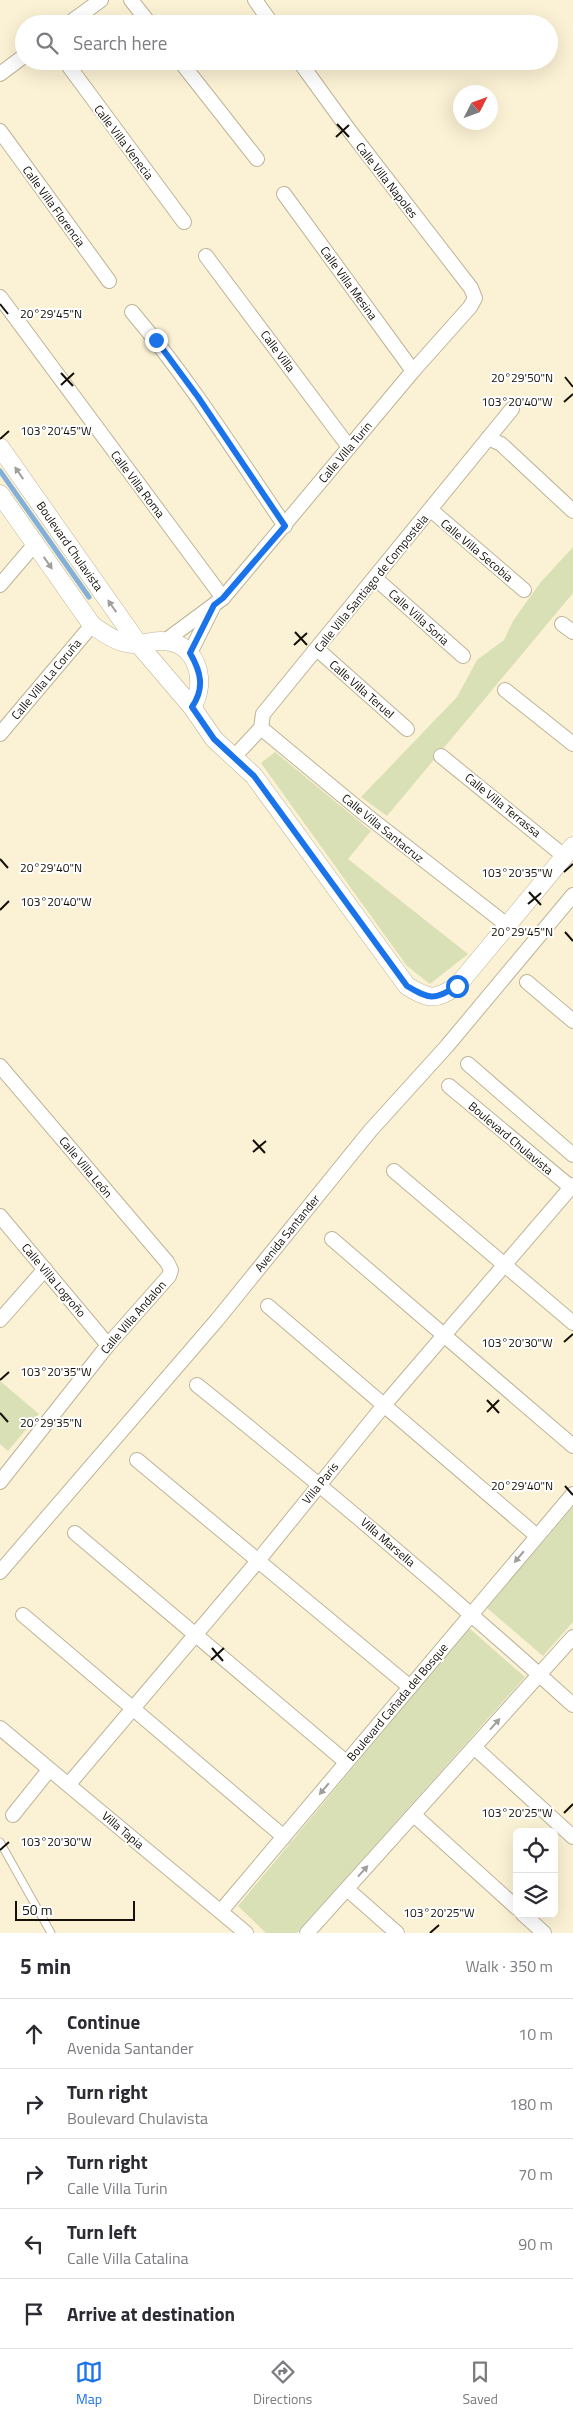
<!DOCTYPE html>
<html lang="en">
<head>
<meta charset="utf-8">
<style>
	body { margin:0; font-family:"Titillium Web",sans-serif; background:#f2f2f3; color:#2b2b33 }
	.controls { position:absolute; right:15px; bottom:15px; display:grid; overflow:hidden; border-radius:8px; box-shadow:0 5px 20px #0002 }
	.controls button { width:45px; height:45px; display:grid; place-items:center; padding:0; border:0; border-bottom:1px solid #e1e1e2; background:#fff; color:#2b2b33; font:25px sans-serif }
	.compass { position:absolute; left:453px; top:85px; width:45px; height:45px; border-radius:50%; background:#fff; box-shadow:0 5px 20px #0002; rotate:48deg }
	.scale { position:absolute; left:15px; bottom:12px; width:120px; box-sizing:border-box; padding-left:5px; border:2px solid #141007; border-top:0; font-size:14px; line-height:18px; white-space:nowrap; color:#141007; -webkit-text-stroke:4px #fff; paint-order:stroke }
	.stop { position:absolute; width:15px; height:15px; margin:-11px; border:4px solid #1a73e8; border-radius:50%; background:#fff }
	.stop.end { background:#1a73e8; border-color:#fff; box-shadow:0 1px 5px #0008 }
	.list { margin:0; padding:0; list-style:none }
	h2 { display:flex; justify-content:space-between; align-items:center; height:65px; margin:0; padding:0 20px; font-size:21px }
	h2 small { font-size:16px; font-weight:400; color:#7c7c81 }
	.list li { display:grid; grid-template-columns:32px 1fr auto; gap:15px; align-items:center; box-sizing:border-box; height:70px; padding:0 20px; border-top:1px solid #e1e1e2 }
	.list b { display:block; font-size:19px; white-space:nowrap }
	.list p { margin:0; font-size:16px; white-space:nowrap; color:#7c7c81 }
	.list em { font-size:16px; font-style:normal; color:#7c7c81 }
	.icon { flex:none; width:28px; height:28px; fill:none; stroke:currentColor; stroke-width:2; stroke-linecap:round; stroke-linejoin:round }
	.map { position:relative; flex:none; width:573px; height:1933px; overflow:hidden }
	.search { position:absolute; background:#fff; box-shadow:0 5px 20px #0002; left:15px; right:15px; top:15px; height:55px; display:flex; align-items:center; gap:12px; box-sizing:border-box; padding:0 18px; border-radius:28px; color:#7c7c81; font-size:19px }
	.sheet { height:415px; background:#fff }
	nav { display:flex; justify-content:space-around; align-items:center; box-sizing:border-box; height:70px; border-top:1px solid #e1e1e2; background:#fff; font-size:14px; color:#7c7c81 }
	nav a { display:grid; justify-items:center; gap:2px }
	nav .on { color:#1a73e8 }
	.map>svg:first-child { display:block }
</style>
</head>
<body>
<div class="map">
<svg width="573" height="1933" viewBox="0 0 573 1933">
	<rect width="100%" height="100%" fill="#fbf1d4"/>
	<g fill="#dae0b5">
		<path d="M573,547V593L387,816L361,797L457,697L477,660L504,640L513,621L540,583Z"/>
		<path d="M275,752L371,831L348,859L468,954L430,984L407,966L261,763Z"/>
		<path d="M0,1381L39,1414L8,1451L0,1444Z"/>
		<path d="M573,1507V1622L543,1656L487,1608Z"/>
		<path d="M469,1628L525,1677L297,1933H266L238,1906Z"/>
	</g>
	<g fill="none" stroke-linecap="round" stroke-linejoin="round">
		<path stroke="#83afd9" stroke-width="5" d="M0,471L89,597"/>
		<defs>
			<path id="service" d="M0,1842L51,1933"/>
			<g id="minor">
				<path d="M131,0L150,24"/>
				<path d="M255,0L272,24"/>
				<path d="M68,24L101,0"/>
				<path d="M65,61L184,222"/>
				<path d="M180,61L257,159"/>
				<path d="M0,74L24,56"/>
				<path d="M0,131L109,281"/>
				<path d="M284,194L413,371"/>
				<path d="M206,256L349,447"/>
				<path d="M0,297L223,598"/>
				<path d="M132,312C189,379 236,454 285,526"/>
				<path d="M488,438L501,444L573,511"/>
				<path d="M431,510L524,590"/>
				<path d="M375,578L463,656"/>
				<path d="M0,585L35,544"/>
				<path d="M562,624L573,632"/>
				<path d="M165,641L223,598L413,371L470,307L475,298L471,288L349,130L299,61"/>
				<path d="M317,649L407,729"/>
				<path d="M190,653L213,607"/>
				<path d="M505,690L573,744"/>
				<path d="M261,728L366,815L507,925"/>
				<path d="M0,734L92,625"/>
				<path d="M441,756L564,856"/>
				<path d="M233,758L261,728L263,714L512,409"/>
				<path d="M527,982L573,1021"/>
				<path d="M468,1064L573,1155"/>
				<path d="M0,1066L167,1262L171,1270L169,1276L108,1345L0,1482"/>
				<path d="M449,1086L573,1189"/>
				<path d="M394,1171L573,1323"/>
				<path d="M0,1216L108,1345"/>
				<path d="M332,1239L573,1446"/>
				<path d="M268,1306L537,1536"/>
				<path d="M0,1320L45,1269"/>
				<path d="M197,1385C325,1488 451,1595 573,1705"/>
				<path d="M137,1460L410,1687"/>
				<path d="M75,1533L346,1762"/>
				<path d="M0,1572L217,1320L370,1131L447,1046L573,895"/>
				<path d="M23,1615L284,1837"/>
				<path d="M0,1728L246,1933"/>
				<path d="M474,1747L573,1837"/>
				<path d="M69,1784L257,1562L385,1404L573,1185"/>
				<path d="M13,1815L49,1770"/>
				<path d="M414,1815L517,1908"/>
				<path d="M347,1889L397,1933"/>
				<path d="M221,1911L573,1494"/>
				<path d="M523,1914L544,1933"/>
				<path d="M307,1933L573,1637"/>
			</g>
			<g id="tertiary">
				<path d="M0,447L140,646L192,707L214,739L254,776L407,986C429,999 434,1001 457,986L573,846"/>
				<path d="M0,494L92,625C101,631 111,639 122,642C142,648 146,640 163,641C197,642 208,682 192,707"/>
			</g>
		</defs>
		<use href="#service" stroke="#bdb498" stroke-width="9"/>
		<use href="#minor" stroke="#bdb498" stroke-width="16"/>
		<use href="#tertiary" stroke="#bdb498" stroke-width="19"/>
		<use href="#service" stroke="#fff" stroke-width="7"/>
		<use href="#minor" stroke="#fff" stroke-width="14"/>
		<use href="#tertiary" stroke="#fff" stroke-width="18"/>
	</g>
	<defs><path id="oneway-solid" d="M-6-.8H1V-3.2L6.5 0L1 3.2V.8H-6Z" transform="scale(1.25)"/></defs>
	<g fill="#a19f9c">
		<use href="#oneway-solid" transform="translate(19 473) rotate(-125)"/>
		<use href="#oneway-solid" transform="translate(48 563) rotate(55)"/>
		<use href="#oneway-solid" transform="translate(112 606) rotate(-125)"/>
		<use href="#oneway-solid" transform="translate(519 1557) rotate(130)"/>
		<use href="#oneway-solid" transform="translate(495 1724) rotate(-48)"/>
		<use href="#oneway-solid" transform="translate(324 1789) rotate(130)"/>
		<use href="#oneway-solid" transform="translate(363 1871) rotate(-48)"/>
	</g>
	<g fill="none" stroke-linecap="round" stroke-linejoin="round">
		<path stroke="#1a73e8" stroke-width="6" d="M156,340L198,397L285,526L223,598L214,605L190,653C201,672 205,688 192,707L214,739L254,776L407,986C429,999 434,1001 457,986"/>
	</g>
	<path fill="none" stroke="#141007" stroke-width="2" d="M337,124L349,137M336,137L349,125M0,304L8,314M61,373L73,386M565,377L573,387M61,385L74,373M564,402L573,394M0,439L9,431M295,632L307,645M294,645L307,633M0,859L8,868M564,872L573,864M529,892L541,905M528,904L541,893M0,910L9,901M565,932L573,941M253,1140L265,1153M253,1152L266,1141M564,1342L573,1334M0,1380L9,1372M487,1400L499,1413M487,1412L499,1400M0,1413L8,1422M565,1486L573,1495M212,1648L223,1661M211,1660L224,1648M564,1813L573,1804M0,1850L9,1842M430,1933L439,1925"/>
	<g text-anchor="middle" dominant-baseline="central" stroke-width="4" stroke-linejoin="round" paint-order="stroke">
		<g font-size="12" fill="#141007" stroke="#fff">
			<text transform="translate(124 142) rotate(53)">Calle Villa Venecia</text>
			<text transform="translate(387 180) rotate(52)">Calle Villa Napoles</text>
			<text transform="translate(54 206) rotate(54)">Calle Villa Florencia</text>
			<text transform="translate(349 283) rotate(54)">Calle Villa Mesina</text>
			<text transform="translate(278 351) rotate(53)">Calle Villa</text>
			<text transform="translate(345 452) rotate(-50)">Calle Villa Turin</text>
			<text transform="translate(138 484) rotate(53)">Calle Villa Roma</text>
			<text transform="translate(70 546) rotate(55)">Boulevard Chulavista</text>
			<text transform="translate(477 550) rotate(40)">Calle Villa Secobia</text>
			<text transform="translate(371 583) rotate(-51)">Calle Villa Santiago de Compostela</text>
			<text transform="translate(419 617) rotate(42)">Calle Villa Soria</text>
			<text transform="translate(46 679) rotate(-50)">Calle Villa La Coruña</text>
			<text transform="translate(362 689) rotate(41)">Calle Villa Teruel</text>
			<text transform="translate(503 805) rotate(39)">Calle Villa Terrassa</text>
			<text transform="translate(383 828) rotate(39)">Calle Villa Santacruz</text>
			<text transform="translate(511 1138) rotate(40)">Boulevard Chulavista</text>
			<text transform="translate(86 1167) rotate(50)">Calle Villa León</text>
			<text transform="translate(287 1233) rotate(-51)">Avenida Santander</text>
			<text transform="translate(54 1280) rotate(50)">Calle Villa Logroño</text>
			<text transform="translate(133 1317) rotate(-49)">Calle Villa Andalon</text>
			<text transform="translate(320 1483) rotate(-51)">Villa Paris</text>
			<text transform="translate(388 1542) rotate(41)">Villa Marsella</text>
			<text transform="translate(397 1702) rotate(-50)">Boulevard Cañada del Bosque</text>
			<text transform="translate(123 1830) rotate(40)">Villa Tapia</text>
		</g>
	</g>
	<g font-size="12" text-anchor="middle" fill="#141007" stroke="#fff" stroke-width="4" stroke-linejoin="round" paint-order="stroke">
		<text x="51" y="318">20°29'45"N</text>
		<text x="522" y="382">20°29'50"N</text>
		<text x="517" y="406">103°20'40"W</text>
		<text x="56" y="435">103°20'45"W</text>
		<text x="51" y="872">20°29'40"N</text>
		<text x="517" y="877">103°20'35"W</text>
		<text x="56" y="906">103°20'40"W</text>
		<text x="522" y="936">20°29'45"N</text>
		<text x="517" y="1347">103°20'30"W</text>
		<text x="56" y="1376">103°20'35"W</text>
		<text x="51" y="1427">20°29'35"N</text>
		<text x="522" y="1490">20°29'40"N</text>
		<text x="517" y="1817">103°20'25"W</text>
		<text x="56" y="1846">103°20'30"W</text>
		<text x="439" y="1917">103°20'25"W</text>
	</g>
</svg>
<div class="controls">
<button><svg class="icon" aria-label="locate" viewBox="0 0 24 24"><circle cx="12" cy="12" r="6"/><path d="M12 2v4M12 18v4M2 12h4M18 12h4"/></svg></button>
<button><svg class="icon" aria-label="layers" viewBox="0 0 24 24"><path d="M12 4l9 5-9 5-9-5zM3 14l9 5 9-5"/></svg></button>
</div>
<svg class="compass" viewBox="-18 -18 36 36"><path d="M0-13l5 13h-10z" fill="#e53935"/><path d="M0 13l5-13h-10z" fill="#7c7c81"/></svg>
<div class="scale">50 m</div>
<div class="stop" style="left:457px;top:986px"></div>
<div class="stop end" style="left:156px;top:340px"></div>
<div class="search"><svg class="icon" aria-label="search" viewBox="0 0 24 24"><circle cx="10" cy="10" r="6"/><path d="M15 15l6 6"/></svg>Search here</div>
</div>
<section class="sheet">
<h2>5 min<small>Walk · 350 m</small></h2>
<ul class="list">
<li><svg class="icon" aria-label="ahead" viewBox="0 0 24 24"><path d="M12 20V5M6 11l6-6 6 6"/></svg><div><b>Continue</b><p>Avenida Santander</p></div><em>10 m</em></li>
<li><svg class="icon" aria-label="right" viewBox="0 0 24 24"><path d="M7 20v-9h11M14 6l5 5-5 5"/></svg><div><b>Turn right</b><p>Boulevard Chulavista</p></div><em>180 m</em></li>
<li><svg class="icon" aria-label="right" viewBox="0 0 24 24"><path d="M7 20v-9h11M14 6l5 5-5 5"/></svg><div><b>Turn right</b><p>Calle Villa Turin</p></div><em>70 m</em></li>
<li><svg class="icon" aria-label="left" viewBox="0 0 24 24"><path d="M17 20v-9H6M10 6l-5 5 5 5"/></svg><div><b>Turn left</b><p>Calle Villa Catalina</p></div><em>90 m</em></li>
<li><svg class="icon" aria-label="arrive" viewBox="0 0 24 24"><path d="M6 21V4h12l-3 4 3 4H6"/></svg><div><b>Arrive at destination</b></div></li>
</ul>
</section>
<nav>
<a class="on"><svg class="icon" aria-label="map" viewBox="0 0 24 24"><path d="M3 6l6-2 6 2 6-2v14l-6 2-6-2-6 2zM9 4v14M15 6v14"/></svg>Map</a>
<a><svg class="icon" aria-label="directions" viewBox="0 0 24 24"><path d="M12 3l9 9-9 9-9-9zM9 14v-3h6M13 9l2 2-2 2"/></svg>Directions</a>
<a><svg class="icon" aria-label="saved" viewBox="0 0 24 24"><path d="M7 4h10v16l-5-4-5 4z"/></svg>Saved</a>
</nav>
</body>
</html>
